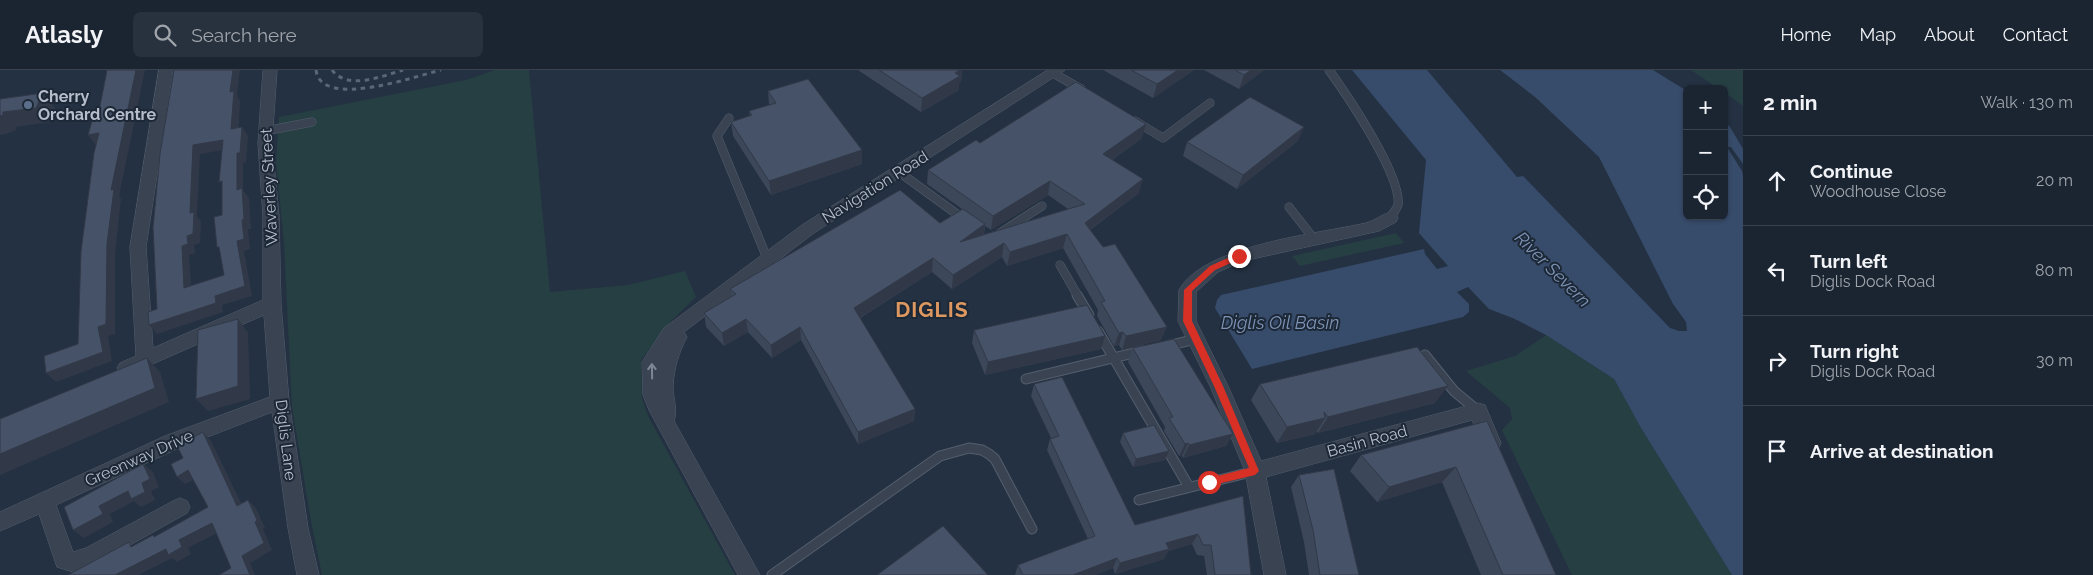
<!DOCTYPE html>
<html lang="en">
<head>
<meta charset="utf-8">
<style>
	body { margin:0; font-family:Raleway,sans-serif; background:#28313e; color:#f1f3f6 }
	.controls { position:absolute; right:15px; top:15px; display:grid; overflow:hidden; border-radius:8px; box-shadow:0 1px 4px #0004 }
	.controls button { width:45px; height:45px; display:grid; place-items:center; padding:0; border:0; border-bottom:1px solid #39424d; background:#1b2532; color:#f1f3f6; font:25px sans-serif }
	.stop { position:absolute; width:15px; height:15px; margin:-11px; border:4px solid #d93025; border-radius:50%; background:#fff }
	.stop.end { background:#d93025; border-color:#fff; box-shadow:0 1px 5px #0008 }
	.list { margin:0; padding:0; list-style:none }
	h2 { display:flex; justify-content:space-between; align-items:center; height:65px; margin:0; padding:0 20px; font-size:21px }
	h2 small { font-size:16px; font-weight:400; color:#a0a5ac }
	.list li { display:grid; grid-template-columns:32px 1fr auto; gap:15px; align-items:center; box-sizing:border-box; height:90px; padding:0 20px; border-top:1px solid #39424d }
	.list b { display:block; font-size:19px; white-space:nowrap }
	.list p { margin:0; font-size:16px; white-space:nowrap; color:#a0a5ac }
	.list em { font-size:16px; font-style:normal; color:#a0a5ac }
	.icon { flex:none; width:28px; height:28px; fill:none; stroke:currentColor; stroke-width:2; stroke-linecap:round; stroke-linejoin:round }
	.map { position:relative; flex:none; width:1743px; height:505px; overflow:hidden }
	header { display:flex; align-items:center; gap:30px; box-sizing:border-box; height:70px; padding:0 25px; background:#1b2532; border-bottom:1px solid #39424d }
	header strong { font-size:24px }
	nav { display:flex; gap:28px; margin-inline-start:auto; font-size:18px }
	.search { width:350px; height:45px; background:#28313e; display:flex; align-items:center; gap:12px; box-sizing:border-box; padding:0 18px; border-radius:8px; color:#a0a5ac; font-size:19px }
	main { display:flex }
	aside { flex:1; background:#1b2532 }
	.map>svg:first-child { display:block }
</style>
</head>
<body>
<header>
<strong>Atlasly</strong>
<div class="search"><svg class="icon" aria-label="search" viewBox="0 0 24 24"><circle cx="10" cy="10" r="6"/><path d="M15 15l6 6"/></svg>Search here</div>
<nav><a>Home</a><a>Map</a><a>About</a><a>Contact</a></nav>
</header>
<main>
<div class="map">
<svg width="1743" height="505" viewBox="0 0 1743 505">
	<rect width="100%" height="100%" fill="#243142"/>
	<g fill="#263f43">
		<path d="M495,0H529L550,222L628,215L685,201L696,227L671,251L641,290L642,328L648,346L735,505H322L311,451L292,337L284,173L276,92L279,47L466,10Z"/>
		<path d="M1691,0H1743V36L1724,22V19H1719Z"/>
		<path d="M1396,163L1404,173L1300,196L1292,186Z"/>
		<path d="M1546,265L1614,309L1641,358L1732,505H1572L1502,360L1512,349L1510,338L1466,301L1515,286Z"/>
	</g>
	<path fill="#374b6a" d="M1352,0H1427L1517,107L1523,106L1670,258L1679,261H1687L1686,252L1673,234L1599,87L1535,27L1500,0H1653L1687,21V146H1724V51L1730,57L1743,79V94L1731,77H1727L1742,101L1743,106V505H1732L1641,358L1614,309L1546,265L1515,249L1489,239L1468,217L1457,222L1469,234V242L1463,247L1252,299L1215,238L1217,230L1221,225L1424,179L1425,184L1437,199L1448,196L1419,163L1426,90Z"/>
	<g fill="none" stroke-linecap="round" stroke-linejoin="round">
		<defs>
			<g id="lane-far1">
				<path d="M1329,0C1347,25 1402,106 1398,135C1397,139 1392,144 1390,148"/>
				<path d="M1053,3L1081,19"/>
				<path d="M729,48L717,66L767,188"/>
				<path d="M1135,51L1163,68L1210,33"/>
				<path d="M265,61L312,52"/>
				<path d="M899,102L965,150"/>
				<path d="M1289,137L1314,169"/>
				<path d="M1000,163L1042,136"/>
				<path d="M1060,195L1078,226"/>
			</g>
			<g id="lane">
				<path d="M1077,225L1089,245"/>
				<path d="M1098,261L1189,417"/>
				<path d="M1167,276L1196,269"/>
				<path d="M1425,285L1454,321L1478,341"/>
				<path d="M1026,309L1142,281"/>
				<path d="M1139,430L1255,401"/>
				<path d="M772,505L940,386L969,378L982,380L989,384L995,389L1032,459"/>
			</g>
			<g id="street">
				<path d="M159,0H173L146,177L153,278L263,230V146L258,73L263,0H277L272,73L279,146L281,234L289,331L308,458L319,505H297L288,458L272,342L179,378L56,435L73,482L86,478L173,431L180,428L187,431L190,437L187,443L98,493L73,502L57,497L39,444L0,461V442L165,366L270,327L264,245L132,303L126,305L120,303L117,298L120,293L136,286L130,177Z"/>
				<path d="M1048,0H1065L814,163L684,262L687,267C679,282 674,298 673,316C673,327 678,341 674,351L760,505H738L649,340L643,325L642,292L664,258L802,155Z"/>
				<path d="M1390,142L1396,144L1398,148L1396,152L1379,161L1243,191L1218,202L1196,222V251L1228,316L1261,391L1478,333L1485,335L1501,373L1498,379L1491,381L1484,379L1472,350L1266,407L1286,505H1264L1245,401L1210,316L1178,251L1179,220C1204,175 1317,164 1366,153C1374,151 1381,145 1390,142Z"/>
			</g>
		</defs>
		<use href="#lane-far1" stroke="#545e6c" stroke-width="9"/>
		<use href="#lane" stroke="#545e6c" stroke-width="11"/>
		<use href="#street" stroke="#545e6c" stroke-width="1"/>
		<use href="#lane-far1" stroke="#394352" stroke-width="8"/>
		<use href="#lane" stroke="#394352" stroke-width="9"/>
		<use href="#street" fill="#394352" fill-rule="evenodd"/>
		<g stroke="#5a6679" stroke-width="3" stroke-dasharray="4.5 4.5" stroke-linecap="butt">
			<path d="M316,0C321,40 416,6 441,0"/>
			<path d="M332,0C348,21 382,6 403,0"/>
		</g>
	</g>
	<g fill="#3c4759" fill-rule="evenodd">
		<path d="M858,0H962L961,12L959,13V20L921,42Z"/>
		<path d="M1103,0H1194L1153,28Z"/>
		<path d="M1204,0H1264L1239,19Z"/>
		<path d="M768,21L862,94L771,125L733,66L731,52L750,46L749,41L769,35Z"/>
		<path d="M1142,68L1112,90L1139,123L1090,160L1161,270L1122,280L1119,275L1114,276L1097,246L1098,240L1063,178L1007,196L1002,187L952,219L932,202L860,248L915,339L914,351L858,374L801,270L772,288L748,262L724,276L706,257L704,243L732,227L730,219L940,153L962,139L927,114L928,100L980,73ZM1048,125L1068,139L984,164L985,156L991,160Z"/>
		<path d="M1298,71L1237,119L1183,86L1187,72Z"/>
		<path d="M974,260L1101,279L985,305L972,273Z"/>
		<path d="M1133,278L1233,364L1226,376L1183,388L1182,386H1179L1164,361L1165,357L1128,292Z"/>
		<path d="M1034,314L1135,455L1243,426L1251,505H1207L1204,486L1197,485L1192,474L1168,481L1164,489L1115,504L1113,498L1095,505H1015L1018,495L1088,469L1047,380L1050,369L1051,368L1031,326Z"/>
		<path d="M1260,314L1435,333L1318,363L1316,361L1315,364L1277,373L1251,330Z"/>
		<path d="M1487,351L1556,505H1481L1442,412L1377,432L1350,401L1361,385Z"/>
		<path d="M1123,363L1165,390L1133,397L1120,372Z"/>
		<path d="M1299,405L1359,505H1309L1304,472L1291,417Z"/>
	</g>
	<g fill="#313948">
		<path d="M136,0H145L119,126L121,129L115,183V264L108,266L112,291L56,312L46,303L98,257L107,174L111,120Z"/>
		<path d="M233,0H240L237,25L240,31L238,68L231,59L230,22Z"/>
		<path d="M960,0H962L961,12L959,13V20L921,42L922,28Z"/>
		<path d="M1178,0H1194L1153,28L1157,14Z"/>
		<path d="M1251,0H1264L1239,19L1244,5Z"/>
		<path d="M43,23L55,38L49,52L16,57V60L6,64L0,65V46L3,42Z"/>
		<path d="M1146,54L1142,68L1100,98L1103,84Z"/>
		<path d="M242,57L248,66L246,92L243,93V120L249,128L251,159H248L250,179L244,181L252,226L222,235L223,242L157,264L149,255L215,226L245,216L237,171V83Z"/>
		<path d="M1304,57L1298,71L1237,119L1243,105Z"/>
		<path d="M99,63L107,72L96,75L88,65Z"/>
		<path d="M223,70L230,79L200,84L197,146L201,152L200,173L194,175L195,183L189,185L192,227L184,218L182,176L187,166L190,143L193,75Z"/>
		<path d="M862,80V94L771,125L769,111Z"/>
		<path d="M1143,109L1139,123L1081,166L1085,153Z"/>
		<path d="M1050,111L1048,125L991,160L993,146Z"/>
		<path d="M985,154L983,168L960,172Z"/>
		<path d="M1067,164L1063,178L1007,196L1010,182Z"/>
		<path d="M1004,173L1002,187L952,219L953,205Z"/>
		<path d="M933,188L932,202L854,251V238Z"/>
		<path d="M238,249L248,263L250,329L208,341L196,329Z"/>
		<path d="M746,249L748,262L724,276L722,263Z"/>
		<path d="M800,257L801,270L772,288L771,275Z"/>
		<path d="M1167,257L1161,270L1122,280L1126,266Z"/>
		<path d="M1123,262L1119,275L1114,276L1119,263Z"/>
		<path d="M1105,266L1101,279L985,305L988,292Z"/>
		<path d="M147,288L160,302L169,332L0,405V384Z"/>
		<path d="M1448,316L1435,333L1318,363L1328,347Z"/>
		<path d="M915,339L914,351L858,374V362Z"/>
		<path d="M1325,348L1315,364L1277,373L1287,357Z"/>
		<path d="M203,362L211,371L246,443L237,436Z"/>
		<path d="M1233,364L1226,376L1183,388L1189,375Z"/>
		<path d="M1188,373L1182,386H1179L1185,374Z"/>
		<path d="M1169,381L1165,390L1133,397L1136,389Z"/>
		<path d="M143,394L153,402L159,417L151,421L155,430L141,437L134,431L110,444L113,452L84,468L73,460L99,436L142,413Z"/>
		<path d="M1456,397L1442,412L1377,432L1389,417Z"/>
		<path d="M188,400L197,408L185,414L177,407Z"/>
		<path d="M248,430L256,438L265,458L263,459L272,480L250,493L255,505H250L242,486Z"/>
		<path d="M212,453L221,461L188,478L191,484L177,492L172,488L138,505H115Z"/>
		<path d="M1198,464L1192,474L1168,481L1164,489L1115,504L1120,493L1166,473Z"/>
		<path d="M1117,488L1113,498L1095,505H1073Z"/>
	</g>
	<g fill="#465267" stroke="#313948" fill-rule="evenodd">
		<path d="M107,0H136L111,120L114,119L107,174L106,254L98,257L103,282L46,303L44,286L78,274L81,181L94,83L99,63L88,65L96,37L100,36Z"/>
		<path d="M174,0H233L230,22L234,21L231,59L242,57L240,83H237V120L242,118L244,149L242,150L244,169L237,171L245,216L215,226L216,233L149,255L148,242L157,239L153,158L160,84ZM223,70L219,112L222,111V145L214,147L217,177H219L224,205L184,218L182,176L188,174L187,166L193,164L194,142L190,143L193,75Z"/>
		<path d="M879,0H960L955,3L960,6L922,28Z"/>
		<path d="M1131,0H1178L1157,14Z"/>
		<path d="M1235,0H1251L1244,5Z"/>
		<path d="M808,9L862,80L769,111L731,52L752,45L749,41L776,33L768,21Z"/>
		<path d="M1076,12L1146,54L1103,84L1143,109L1085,153L1103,177L1115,174L1167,257L1126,266L1123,262L1119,263L1101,232L1105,231L1067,164L1010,182L1004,173L953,205L933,188L854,238L915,339L858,362L800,257L771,275L746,249L722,263L704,243L736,224L730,219L900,120L940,153L963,139L985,154L960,172L1085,134L1050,111L993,146L928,100L976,70L980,73Z"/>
		<path d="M43,23L36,38L3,42V45L0,46V29Z"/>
		<path d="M1250,27L1304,57L1243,105L1187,72Z"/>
		<path d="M1087,235L1105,266L988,292L974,260Z"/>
		<path d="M238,249V316L196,329L198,260Z"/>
		<path d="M1174,269L1233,364L1189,375L1188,373L1185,374L1169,348L1173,347L1133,278Z"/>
		<path d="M1417,277L1448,316L1328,347L1324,342L1325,348L1287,357L1260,314Z"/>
		<path d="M147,288L155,318L0,384V349Z"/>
		<path d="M1062,307L1135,455L1243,426L1251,505H1215L1211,475H1203L1198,464L1166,473L1169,479L1120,493L1117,488L1073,505H1023L1018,495L1095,466L1050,369L1059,366L1034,314Z"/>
		<path d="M1487,351L1556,505H1503L1456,397L1389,417L1361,385Z"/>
		<path d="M1154,355L1169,381L1136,389L1123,363Z"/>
		<path d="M203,362L237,436L248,430L257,450L255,452L264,473L242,486L250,505H219L231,498L212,453L179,470L182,477L168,485L166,479L115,505H68L129,472L131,477L153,465L154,467L208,437L188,400L177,407L171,394L183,388L177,376Z"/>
		<path d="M143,394L150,409L142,413L145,422L131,429L128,421L99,436L103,444L73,460L64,437Z"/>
		<path d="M1334,399L1359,505H1320L1313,460L1299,405Z"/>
		<path d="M943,456L988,505H877Z"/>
	</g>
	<defs><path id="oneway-shaft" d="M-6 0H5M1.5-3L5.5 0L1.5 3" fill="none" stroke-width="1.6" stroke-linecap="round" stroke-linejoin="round" transform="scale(1.25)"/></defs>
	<use stroke="#7e8795" href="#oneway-shaft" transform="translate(652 301) rotate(-91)"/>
	<path fill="#d93025" d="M1239,183L1242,184V188L1215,200L1192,221V251L1223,316L1259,401L1255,405L1209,416L1206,415V409L1249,398L1214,316L1183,251L1184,220L1210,196Z"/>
	<circle fill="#5c6f8a" stroke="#1d2837" stroke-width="2" cx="28" cy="35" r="5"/>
	<g text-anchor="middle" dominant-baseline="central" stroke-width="4" stroke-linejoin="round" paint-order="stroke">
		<g font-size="16" font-weight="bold" fill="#b6becc" stroke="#1d2837" text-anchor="start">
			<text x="38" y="26">Cherry<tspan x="38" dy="18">Orchard Centre</tspan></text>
		</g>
		<g font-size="16" fill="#b6becc" stroke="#1d2837">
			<text transform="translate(269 117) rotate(-93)">Waverley Street</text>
			<text transform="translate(875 117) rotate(-32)">Navigation Road</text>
			<text transform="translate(286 370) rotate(83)">Diglis Lane</text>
			<text transform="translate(1367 371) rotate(-15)">Basin Road</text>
			<text transform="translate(139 388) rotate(-24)">Greenway Drive</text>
		</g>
		<g font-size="18" font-style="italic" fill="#7c93b5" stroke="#1d2837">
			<text transform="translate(1553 199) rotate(45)">River Severn</text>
			<text x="1280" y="252">Diglis Oil Basin</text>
		</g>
		<g font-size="21" font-weight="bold" letter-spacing="1" fill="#dc9860" stroke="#1d2837">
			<text x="932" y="239">DIGLIS</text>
		</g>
	</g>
</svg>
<div class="controls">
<button>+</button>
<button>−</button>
<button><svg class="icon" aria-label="locate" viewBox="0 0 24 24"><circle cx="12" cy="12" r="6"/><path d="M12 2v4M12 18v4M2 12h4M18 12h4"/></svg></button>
</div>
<div class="stop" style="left:1209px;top:412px"></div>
<div class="stop end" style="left:1239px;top:186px"></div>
</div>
<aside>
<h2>2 min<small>Walk · 130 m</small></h2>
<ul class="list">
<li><svg class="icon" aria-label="ahead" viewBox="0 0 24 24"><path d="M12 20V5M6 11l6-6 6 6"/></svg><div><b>Continue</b><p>Woodhouse Close</p></div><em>20 m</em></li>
<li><svg class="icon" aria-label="left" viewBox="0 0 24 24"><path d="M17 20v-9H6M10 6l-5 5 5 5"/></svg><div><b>Turn left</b><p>Diglis Dock Road</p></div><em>80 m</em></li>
<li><svg class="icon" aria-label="right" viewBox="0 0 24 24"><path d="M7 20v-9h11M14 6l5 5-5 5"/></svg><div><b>Turn right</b><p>Diglis Dock Road</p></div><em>30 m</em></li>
<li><svg class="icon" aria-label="arrive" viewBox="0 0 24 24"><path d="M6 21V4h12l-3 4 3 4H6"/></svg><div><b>Arrive at destination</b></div></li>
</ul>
</aside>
</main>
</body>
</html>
